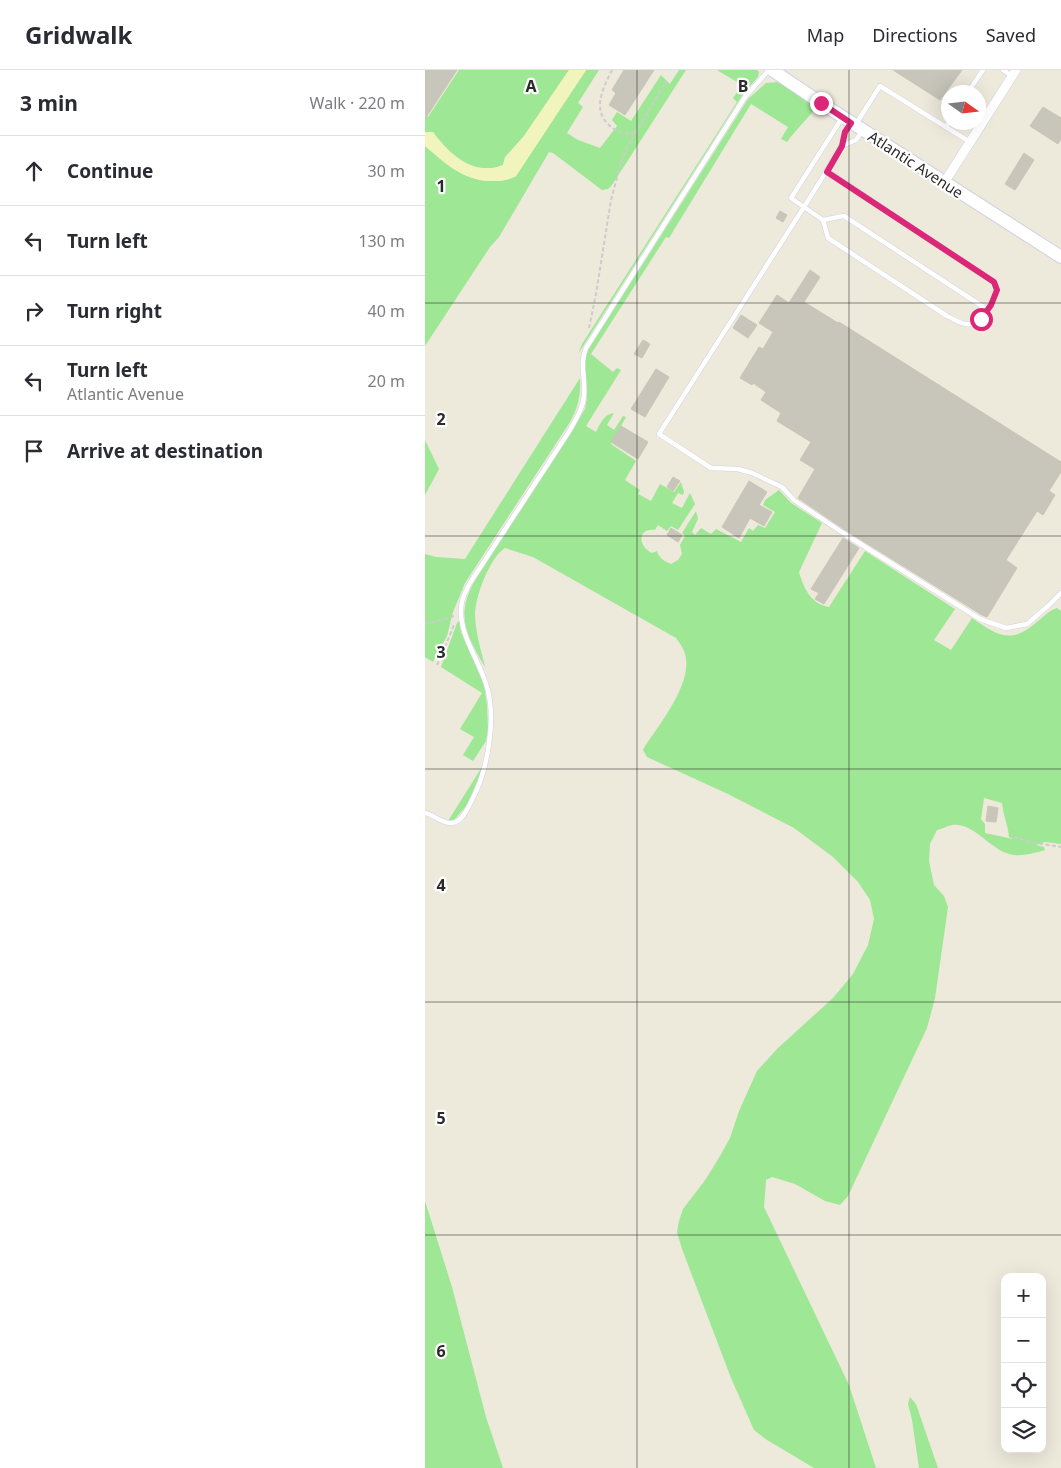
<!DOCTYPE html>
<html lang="en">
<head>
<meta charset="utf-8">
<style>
	body { margin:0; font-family:"Noto Sans",sans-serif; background:#f7f7f7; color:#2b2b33 }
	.controls { position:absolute; right:15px; bottom:15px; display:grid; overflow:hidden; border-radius:10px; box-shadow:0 5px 20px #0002 }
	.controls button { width:45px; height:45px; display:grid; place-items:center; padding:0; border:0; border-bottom:1px solid #e1e1e2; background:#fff; color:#2b2b33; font:25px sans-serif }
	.compass { position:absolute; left:516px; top:15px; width:45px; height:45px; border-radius:50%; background:#fff; box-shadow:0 5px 20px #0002; rotate:104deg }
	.stop { position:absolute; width:15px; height:15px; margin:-11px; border:4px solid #db2777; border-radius:50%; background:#fff }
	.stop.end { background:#db2777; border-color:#fff; box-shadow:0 1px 5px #0008 }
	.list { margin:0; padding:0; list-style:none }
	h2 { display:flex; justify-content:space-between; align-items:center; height:65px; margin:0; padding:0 20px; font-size:21px }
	h2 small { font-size:16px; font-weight:400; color:#7c7c81 }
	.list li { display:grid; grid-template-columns:32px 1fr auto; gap:15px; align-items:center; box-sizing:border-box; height:70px; padding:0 20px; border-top:1px solid #e1e1e2 }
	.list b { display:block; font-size:19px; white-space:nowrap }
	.list p { margin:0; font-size:16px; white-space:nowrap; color:#7c7c81 }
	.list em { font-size:16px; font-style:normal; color:#7c7c81 }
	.icon { flex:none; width:28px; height:28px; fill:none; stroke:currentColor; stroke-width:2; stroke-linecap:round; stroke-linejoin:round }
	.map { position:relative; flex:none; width:636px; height:1398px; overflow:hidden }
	header { display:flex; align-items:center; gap:30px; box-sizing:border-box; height:70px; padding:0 25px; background:#fff; border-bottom:1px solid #e1e1e2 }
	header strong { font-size:24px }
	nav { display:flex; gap:28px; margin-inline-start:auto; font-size:18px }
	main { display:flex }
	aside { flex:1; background:#fff }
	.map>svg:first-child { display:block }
</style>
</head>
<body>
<header>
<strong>Gridwalk</strong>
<nav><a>Map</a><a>Directions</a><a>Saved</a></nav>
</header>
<main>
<aside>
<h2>3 min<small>Walk · 220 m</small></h2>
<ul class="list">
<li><svg class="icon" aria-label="ahead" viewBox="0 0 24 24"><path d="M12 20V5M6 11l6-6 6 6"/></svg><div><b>Continue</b></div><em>30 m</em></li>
<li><svg class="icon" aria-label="left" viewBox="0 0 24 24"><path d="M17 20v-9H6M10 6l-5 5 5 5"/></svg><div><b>Turn left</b></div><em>130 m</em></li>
<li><svg class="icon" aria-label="right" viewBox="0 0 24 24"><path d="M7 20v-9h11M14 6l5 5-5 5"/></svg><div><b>Turn right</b></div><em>40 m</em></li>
<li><svg class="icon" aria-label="left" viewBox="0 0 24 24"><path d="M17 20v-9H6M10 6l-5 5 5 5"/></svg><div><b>Turn left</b><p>Atlantic Avenue</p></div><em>20 m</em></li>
<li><svg class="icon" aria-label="arrive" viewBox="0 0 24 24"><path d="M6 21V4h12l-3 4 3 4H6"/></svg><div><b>Arrive at destination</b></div></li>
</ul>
</aside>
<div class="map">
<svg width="636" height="1398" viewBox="0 0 636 1398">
	<rect width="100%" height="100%" fill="#ede9db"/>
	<g fill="#9ee794" fill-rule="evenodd">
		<path d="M34,0H144L99,66L80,87L78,95C75,96 70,98 67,98C42,101 21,80 8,62H0V45L3,47Z"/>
		<path d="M161,0H174L153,33L158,37L142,63L153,70L175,78L192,56L187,50L192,42L206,51L236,5L245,14L254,0H261L187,115L183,119L177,120L128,83L124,82L74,167L65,177L0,276V76C21,93 37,110 65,111C75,111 82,111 91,106Z"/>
		<path d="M292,0H332L334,2L333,7L318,24L153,284L157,274L312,32L308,28L317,15Z"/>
		<path d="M354,12L392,36C383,49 371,59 362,72L356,69L363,57L326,34L244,168L241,167L166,284L188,302L192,298L196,300L161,356L171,362C175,354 179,344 189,343L182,355L189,360L198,346L201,347L186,374L211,391L200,410L215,420L213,424L226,431L235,414L249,422L256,412L259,422L258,425L253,423L247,433L257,438L265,423L270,434L253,460L246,456L242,461L233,455L230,460C213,457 212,476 227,483L232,481C234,488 239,491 246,494L253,490L257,484L255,475L260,466L257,463L271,441L273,449L267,462L270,465L276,458L286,464L291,459L316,472L324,458L328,461L333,455L340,458L350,442L338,435L340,430L354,420L366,433L397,453L374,502C379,519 386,534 404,537L440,481L530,539L509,570L526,580L547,548C573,566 586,575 613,551C620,546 623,541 632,538L636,541V774L620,772L611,775L619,777L620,780C610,783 599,786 589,785C567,783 550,752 527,755C522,756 517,759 512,760L505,774L504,791L509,815L519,826L523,837L510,928L502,958L423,1126L415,1135L400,1131L370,1114L347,1107L341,1110L339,1137L424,1315L451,1398H389L342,1370L329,1360L306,1308L257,1179L252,1162L254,1151L258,1139L281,1109L295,1086L305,1068L314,1041L332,1001L353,978L408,928L428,904L443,875L449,849L445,830L433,812L408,787L369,758L303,724L222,687L218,680L220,676C235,654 271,609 259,581C257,576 254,572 251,568L108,487L80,478C71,484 67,493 62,502C56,515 51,529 50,543C50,561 56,580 60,597C41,564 30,546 50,510L130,388L160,339L162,329L160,291L163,280L323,29L341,13ZM559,728L577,733C578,745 583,755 584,767L588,769L560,763V754L556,749Z"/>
		<path d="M155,308C156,325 153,338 145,352L40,513L28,542L22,566L8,592L0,587V484L11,487L40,489Z"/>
		<path d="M0,370L14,399L0,425Z"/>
		<path d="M34,551L36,562L59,615L62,635L63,658L61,671L48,691L38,685L49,667L35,659L57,623L16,597L32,553Z"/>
		<path d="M57,697L56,702L42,735L28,751H23Z"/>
		<path d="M0,1131L27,1217L61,1347L78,1398H0Z"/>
		<path d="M485,1327L491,1334L513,1398H494L487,1350L483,1334Z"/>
	</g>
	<path fill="#f1f4bc" d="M144,0H161L91,106C82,111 75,111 65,111C37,110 20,93 0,76V62H8C21,80 41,101 66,98C70,98 74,96 78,95L80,88L99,66Z"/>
	<g fill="#c8c6bb" stroke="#c9c6b5">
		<path d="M0,0H32L0,49Z"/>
		<path d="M199,0H229L200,45L184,35L191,23L187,20Z"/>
		<path d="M468,0H537L515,30Z"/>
		<path d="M618,37L636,48V69L633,74L605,56Z"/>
		<path d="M599,83L609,90L590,120L580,114Z"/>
		<path d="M355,141L362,145L358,152L351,148Z"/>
		<path d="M385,200L395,207L379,232L413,253L414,252L636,392V402L624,421L630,425L618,445L612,441L581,490L592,498L562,547L557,545L420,460L373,428L390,399L375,390L386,372L352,351L356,343L336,330L341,322L328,313L327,315L315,308L334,277L338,279L348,262L334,253L352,225L364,233Z"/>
		<path d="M316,245L332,255L323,268L308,258Z"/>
		<path d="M218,270L225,274L217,288L209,284Z"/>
		<path d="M231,299L244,307L220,347L206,339Z"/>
		<path d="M196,356L223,372L213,389L186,372Z"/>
		<path d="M248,407L255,411L248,421L242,417Z"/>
		<path d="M324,411L342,422L334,435L347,442L339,456L325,448L314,468L297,457Z"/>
		<path d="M246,458L257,465L253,472L242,465Z"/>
		<path d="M418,468L434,478L399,534L390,529L394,523L386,519Z"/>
		<path d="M563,736L573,738L571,752L561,751Z"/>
	</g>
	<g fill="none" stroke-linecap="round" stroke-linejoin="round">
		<defs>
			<g id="service">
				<path d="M578,0L587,6"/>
				<path d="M543,22L558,0"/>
				<path d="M417,48L366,128L379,137L417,76L420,62L426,53"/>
				<path d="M431,54L455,16L521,57L524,52"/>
				<path d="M521,57L545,72"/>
				<path d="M417,76L431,70L437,61"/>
				<path d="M402,101L569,212L572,220C567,234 557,260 537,253C532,252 527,248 522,246L403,168L398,150L379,137L234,364L286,398L313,399L327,403L357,417L369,430L418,463L555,549L581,558L602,554L623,536L636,523"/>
				<path d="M398,150L419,146L563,240"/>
				<path d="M0,743C9,745 16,753 25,753C37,753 42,739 47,730C63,700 72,646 61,614C54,591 38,570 36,545C35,533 39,524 45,513L145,360C151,349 158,338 159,326C161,308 154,295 161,278L320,27L344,0"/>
			</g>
			<path id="minor" d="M519,113L591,0"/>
			<path id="secondary" d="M347,0L396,33L636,187"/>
		</defs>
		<use href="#service" stroke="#d1d0e4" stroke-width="5.5"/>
		<use href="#minor" stroke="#d1d0e4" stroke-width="10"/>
		<use href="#secondary" stroke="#d1d0e4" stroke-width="14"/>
		<g stroke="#ccc" stroke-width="2" stroke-dasharray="4 2.5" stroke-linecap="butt">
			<path d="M187,0C177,20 165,43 189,59C196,63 202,65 210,62"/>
			<path d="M164,258L171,224L186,130L196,93L202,77L241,11"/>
			<path d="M0,554L13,551L29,546"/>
			<path d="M12,595L25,565L29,554"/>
			<path d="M589,767L604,772L636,777"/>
		</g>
		<use href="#service" stroke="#fff" stroke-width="4.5"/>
		<use href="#minor" stroke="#fff" stroke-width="9"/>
		<use href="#secondary" stroke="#fff" stroke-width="12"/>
	</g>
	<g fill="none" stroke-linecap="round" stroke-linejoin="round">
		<path stroke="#db2777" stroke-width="6" d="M396,33L426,53L420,62L417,76L402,102L569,212L572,220L566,235L556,249"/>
	</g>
	<path fill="none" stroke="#2a2a2a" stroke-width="1" stroke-opacity="0.55" d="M212,0V1398M424,0V1398M0,233H636M0,466H636M0,699H636M0,932H636M0,1165H636"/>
	<g text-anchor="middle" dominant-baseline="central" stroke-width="4.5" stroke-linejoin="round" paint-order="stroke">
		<g font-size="15" fill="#2a2a2a" stroke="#fff">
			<text transform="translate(491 94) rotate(33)">Atlantic Avenue</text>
		</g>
	</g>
	<g font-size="16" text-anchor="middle" font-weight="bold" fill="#2a2a2a" stroke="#fff" stroke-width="4.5" stroke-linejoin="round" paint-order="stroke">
		<text x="106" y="22">A</text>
		<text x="318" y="22">B</text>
		<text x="16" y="122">1</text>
		<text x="16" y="355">2</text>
		<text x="16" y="588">3</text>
		<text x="16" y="821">4</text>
		<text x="16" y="1054">5</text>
		<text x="16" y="1287">6</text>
	</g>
</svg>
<div class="controls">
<button>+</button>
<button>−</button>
<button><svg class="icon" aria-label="locate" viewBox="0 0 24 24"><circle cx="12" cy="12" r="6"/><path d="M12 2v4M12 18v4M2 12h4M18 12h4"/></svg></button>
<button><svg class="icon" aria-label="layers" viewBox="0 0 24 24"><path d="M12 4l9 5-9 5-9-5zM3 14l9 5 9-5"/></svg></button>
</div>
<svg class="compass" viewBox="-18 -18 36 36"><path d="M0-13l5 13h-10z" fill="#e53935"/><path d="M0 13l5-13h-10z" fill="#7c7c81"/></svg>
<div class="stop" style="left:556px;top:249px"></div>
<div class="stop end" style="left:396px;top:33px"></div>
</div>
</main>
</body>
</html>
